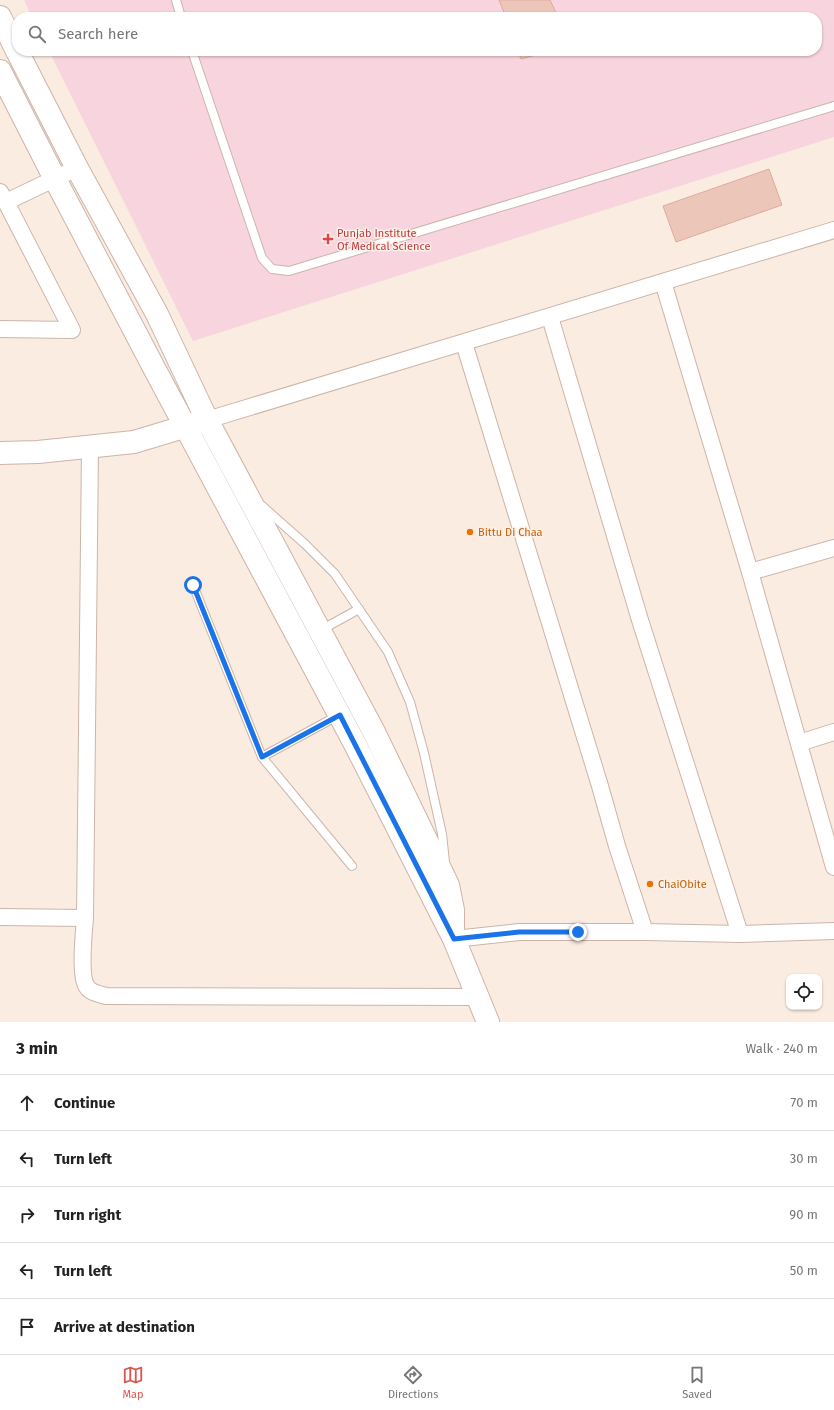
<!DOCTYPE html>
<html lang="en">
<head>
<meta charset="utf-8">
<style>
	body { margin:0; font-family:"Fira Sans",sans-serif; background:#f6f6f6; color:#222 }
	.controls { position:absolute; right:12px; bottom:12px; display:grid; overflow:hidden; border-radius:8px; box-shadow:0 1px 3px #0004 }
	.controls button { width:36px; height:36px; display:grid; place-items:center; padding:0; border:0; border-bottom:1px solid #e0e0e0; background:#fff; color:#222; font:20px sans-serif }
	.stop { position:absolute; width:12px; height:12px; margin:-9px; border:3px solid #1a73e8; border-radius:50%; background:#fff }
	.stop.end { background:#1a73e8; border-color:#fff; box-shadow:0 1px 4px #0008 }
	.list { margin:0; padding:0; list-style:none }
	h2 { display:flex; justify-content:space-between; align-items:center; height:52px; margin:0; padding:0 16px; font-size:17px }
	h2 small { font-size:13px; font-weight:400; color:#767676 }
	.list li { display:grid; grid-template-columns:26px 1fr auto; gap:12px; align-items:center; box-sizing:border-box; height:56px; padding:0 16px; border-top:1px solid #e0e0e0 }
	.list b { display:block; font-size:15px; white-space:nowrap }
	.list em { font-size:13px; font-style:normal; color:#767676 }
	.icon { flex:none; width:22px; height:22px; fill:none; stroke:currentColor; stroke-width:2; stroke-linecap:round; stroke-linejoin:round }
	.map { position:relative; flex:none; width:834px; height:1022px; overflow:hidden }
	.search { position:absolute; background:#fff; box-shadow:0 1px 3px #0004; left:12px; right:12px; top:12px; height:44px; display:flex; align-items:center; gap:10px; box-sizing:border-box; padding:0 14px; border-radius:16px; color:#767676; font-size:15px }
	.sheet { height:332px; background:#fff }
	nav { display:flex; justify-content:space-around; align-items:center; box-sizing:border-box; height:56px; border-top:1px solid #e0e0e0; background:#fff; font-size:11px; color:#767676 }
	nav a { display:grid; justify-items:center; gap:2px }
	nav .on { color:#db574e }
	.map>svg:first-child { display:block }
</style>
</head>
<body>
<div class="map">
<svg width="834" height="1022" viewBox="0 0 834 1022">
	<rect width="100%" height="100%" fill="#faece0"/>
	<path fill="#f7d4de" d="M24,0H834V137L193,341L49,51H817V17H32Z"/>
	<g fill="#edc6ba" stroke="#deab9c">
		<path d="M499,0H550L558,17H506Z"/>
		<path d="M518,51H550L521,59Z"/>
		<path d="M769,169L782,205L676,242L663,206Z"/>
	</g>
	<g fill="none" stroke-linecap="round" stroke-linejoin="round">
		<defs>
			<g id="lane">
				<path d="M176,0L181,17"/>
				<path d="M192,51L262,258L272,269L289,271L834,106"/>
				<path d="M261,505L305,544L335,574L388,652L410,702L424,753L442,834L445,862"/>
				<path d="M193,585L262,757L339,715"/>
				<path d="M321,630L359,609"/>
				<path d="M262,757L352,866"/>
			</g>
			<g id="street">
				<path d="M0,192L6,202L77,168"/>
				<path d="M663,282L750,572L834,867"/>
				<path d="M550,317L640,620L740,934"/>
				<path d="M0,329L72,330L6,202"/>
				<path d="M464,343L600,786L617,846L645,932"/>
				<path d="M207,420L834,230"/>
				<path d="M90,447L85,918C84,932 79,976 87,987C91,993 99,994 106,996L478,997"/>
				<path d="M750,572L834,548"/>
				<path d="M799,743L834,732"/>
				<path d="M0,917L85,918"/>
				<path d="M454,939L519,932H645L740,934L834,931"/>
			</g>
			<g id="secondary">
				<path d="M0,17L17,51"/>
				<path d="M17,51L77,168L157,314L207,420L374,732L448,885L453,910V928"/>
				<path d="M0,71L55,179L153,366L355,744L454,939L488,1022"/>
				<path d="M0,453L38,452L134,442L200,422"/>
			</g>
		</defs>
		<use href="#lane" stroke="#cbb5ab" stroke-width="10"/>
		<use href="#street" stroke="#cbb5ab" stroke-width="18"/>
		<use href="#secondary" stroke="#ceb3a9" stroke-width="24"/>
		<use href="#lane" stroke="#fff" stroke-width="8"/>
		<use href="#street" stroke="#fff" stroke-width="16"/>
		<use href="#secondary" stroke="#fff" stroke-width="22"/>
	</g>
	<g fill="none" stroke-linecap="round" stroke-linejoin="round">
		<path stroke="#1a73e8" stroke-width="5" d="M193,585L262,757L340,715L454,939L519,932H578"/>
	</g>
	<path fill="#e0444e" stroke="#fdf0e6" stroke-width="1.5" d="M326 233h4v4h4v4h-4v4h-4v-4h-4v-4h4z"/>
	<g fill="#e8710a" stroke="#fdf0e6" stroke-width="1.5">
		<circle cx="470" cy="532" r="4"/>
		<circle cx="650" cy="884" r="4"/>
	</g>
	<g text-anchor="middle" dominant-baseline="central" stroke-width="3" stroke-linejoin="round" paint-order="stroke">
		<g font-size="11" fill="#be3a42" stroke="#fdf0e6" text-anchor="start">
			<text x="337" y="233">Punjab Institute<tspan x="337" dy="13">Of Medical Science</tspan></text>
		</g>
		<g font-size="11" fill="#c56008" stroke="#fdf0e6" text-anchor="start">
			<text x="478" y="532">Bittu Di Chaa</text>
			<text x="658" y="884">ChaiObite</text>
		</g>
	</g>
</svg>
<div class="controls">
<button><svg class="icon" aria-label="locate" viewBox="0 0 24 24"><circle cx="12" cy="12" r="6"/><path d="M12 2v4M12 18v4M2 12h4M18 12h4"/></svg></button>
</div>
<div class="stop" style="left:193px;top:585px"></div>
<div class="stop end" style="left:578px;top:932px"></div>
<div class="search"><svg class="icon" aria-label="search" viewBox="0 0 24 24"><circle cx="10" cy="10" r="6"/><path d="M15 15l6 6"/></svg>Search here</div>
</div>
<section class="sheet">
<h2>3 min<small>Walk · 240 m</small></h2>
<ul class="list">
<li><svg class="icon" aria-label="ahead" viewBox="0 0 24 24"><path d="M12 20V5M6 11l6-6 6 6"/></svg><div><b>Continue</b></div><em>70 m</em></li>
<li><svg class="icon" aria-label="left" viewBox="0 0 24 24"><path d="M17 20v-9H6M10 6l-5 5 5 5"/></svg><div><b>Turn left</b></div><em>30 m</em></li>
<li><svg class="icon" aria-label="right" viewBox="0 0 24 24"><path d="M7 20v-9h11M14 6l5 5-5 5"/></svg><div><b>Turn right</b></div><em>90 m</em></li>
<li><svg class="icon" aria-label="left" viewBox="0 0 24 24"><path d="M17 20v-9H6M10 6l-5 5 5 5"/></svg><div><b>Turn left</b></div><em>50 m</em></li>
<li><svg class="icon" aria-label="arrive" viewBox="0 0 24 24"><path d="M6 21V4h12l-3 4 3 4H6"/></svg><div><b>Arrive at destination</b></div></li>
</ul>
</section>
<nav>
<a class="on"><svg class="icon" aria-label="map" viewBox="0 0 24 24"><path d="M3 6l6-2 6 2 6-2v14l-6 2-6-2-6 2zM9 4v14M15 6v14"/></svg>Map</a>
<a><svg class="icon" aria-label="directions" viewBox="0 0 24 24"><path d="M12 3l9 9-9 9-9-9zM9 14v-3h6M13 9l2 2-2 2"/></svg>Directions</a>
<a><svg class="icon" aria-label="saved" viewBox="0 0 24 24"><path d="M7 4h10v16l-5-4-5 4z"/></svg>Saved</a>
</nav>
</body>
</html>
